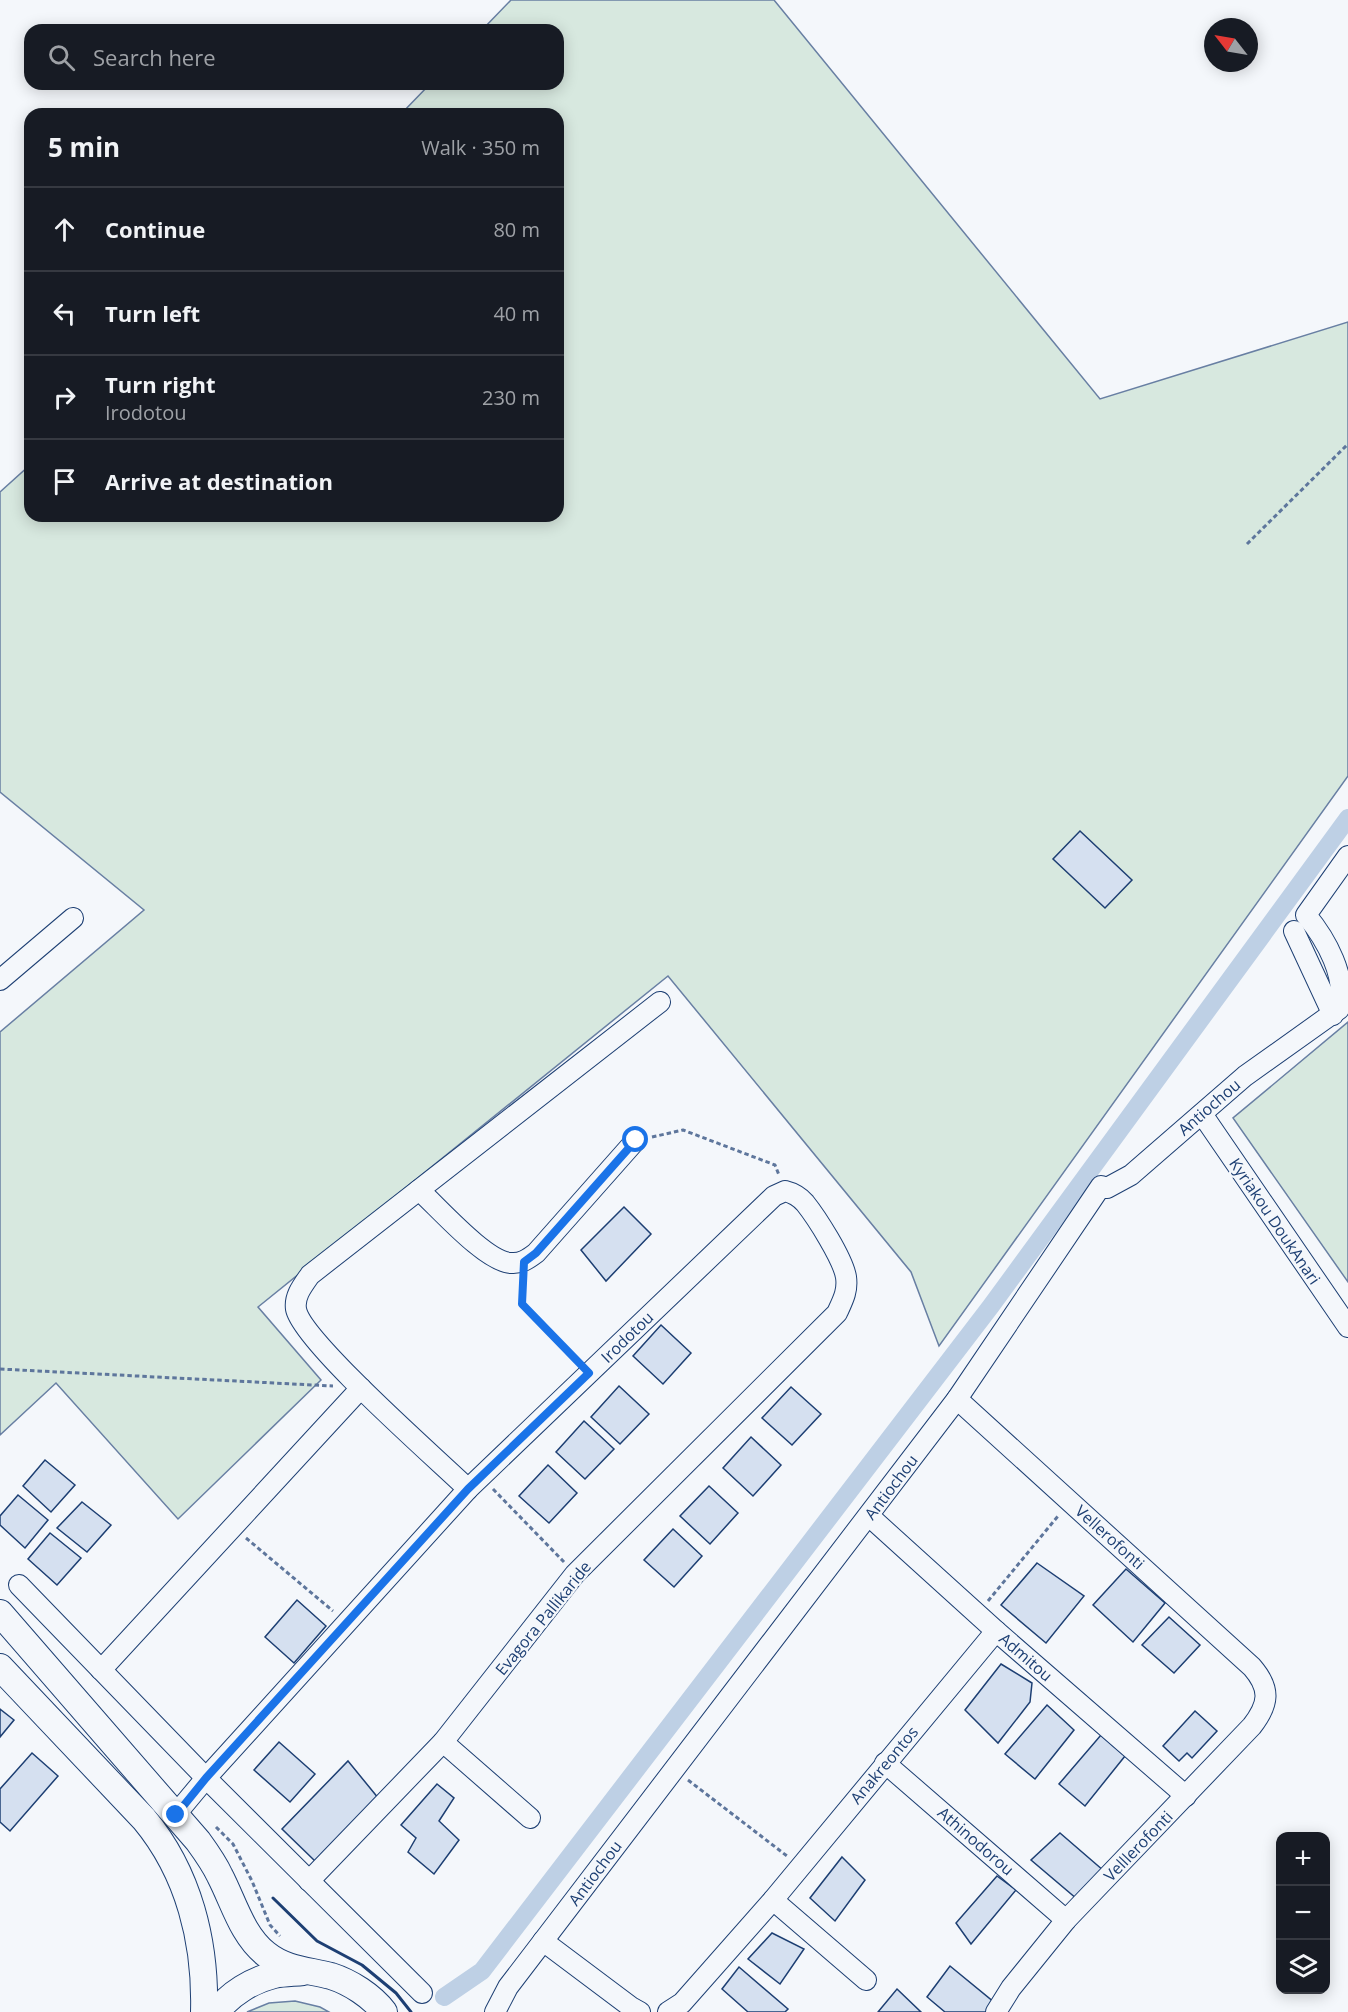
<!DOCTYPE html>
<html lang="en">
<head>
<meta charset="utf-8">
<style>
	body { margin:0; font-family:"Open Sans",sans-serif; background:#242831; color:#f1f3f6 }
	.controls { position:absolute; right:18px; bottom:18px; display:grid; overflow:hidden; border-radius:12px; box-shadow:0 3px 15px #0003 }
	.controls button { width:54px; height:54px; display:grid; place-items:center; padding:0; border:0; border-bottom:2px solid #363941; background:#171b24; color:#f1f3f6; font:30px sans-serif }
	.compass { position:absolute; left:1204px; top:18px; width:54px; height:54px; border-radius:50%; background:#171b24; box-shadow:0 3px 15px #0003; rotate:301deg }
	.stop { position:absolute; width:18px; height:18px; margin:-14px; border:4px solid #1a73e8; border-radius:50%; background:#fff }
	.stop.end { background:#1a73e8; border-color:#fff; box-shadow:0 2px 6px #0008 }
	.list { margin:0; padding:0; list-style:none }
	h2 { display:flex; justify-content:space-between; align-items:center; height:78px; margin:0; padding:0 24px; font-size:26px }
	h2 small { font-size:20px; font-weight:400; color:#9ea1a6 }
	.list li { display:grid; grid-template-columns:39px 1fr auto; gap:18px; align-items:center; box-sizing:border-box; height:84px; padding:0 24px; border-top:2px solid #363941 }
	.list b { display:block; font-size:22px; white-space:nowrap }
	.list p { margin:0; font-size:20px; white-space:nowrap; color:#9ea1a6 }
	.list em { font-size:20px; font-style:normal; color:#9ea1a6 }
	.icon { flex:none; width:33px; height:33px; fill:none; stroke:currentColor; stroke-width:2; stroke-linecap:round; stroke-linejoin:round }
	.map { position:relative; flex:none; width:1348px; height:2012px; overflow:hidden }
	.search { position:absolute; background:#171b24; box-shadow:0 3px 15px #0003; left:24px; top:24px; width:540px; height:66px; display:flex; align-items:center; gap:15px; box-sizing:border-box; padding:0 21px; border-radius:18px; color:#9ea1a6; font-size:22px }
	.panel { position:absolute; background:#171b24; box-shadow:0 3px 15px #0003; left:24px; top:108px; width:540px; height:414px; border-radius:18px }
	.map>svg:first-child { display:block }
</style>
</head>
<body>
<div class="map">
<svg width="1348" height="2012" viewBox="0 0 1348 2012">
	<rect width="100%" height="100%" fill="#f4f7fb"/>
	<g fill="#d7e8df" stroke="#687fa3" stroke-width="1.5">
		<path d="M511,0H774L1100,399L1348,322V776L939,1346L911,1272L668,976L258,1307L321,1380L178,1519L56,1383L0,1435V1032L144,910L0,792V492L30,465V516H558V114H401L430,84H558V30H482Z"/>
		<path d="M1348,1022V1282L1233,1118Z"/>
		<path d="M295,2001L320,2007L329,2012H247L269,2003Z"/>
	</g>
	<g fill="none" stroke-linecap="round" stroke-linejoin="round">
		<path stroke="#bed0e5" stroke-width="18" d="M444,1997L482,1971L991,1306L1348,818"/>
	</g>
	<g fill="#d5e0f0" stroke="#1d3f73" stroke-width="1.5">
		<path d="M1080,831L1132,880L1105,908L1053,859Z"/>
		<path d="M624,1207L651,1234L606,1281L581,1250Z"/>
		<path d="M661,1325L691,1353L663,1384L633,1356Z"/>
		<path d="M619,1386L649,1414L620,1444L591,1417Z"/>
		<path d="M791,1387L821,1414L792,1445L762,1418Z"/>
		<path d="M584,1421L614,1449L585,1479L556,1452Z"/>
		<path d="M751,1437L781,1465L753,1496L723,1468Z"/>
		<path d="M45,1460L75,1485L51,1512L23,1486Z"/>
		<path d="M548,1465L577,1493L549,1523L519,1496Z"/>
		<path d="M709,1486L738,1513L710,1544L680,1516Z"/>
		<path d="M18,1495L48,1520L25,1548L0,1525V1516Z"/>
		<path d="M82,1502L111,1525L87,1552L57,1528Z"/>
		<path d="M673,1529L702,1556L674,1587L644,1560Z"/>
		<path d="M50,1533L81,1558L57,1585L28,1559Z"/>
		<path d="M1037,1563L1084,1596L1046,1643L1001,1605Z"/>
		<path d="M1126,1569L1165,1603L1133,1642L1093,1605Z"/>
		<path d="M297,1600L326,1626L294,1663L265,1637Z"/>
		<path d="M1169,1617L1200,1645L1174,1673L1142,1645Z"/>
		<path d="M1001,1664L1032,1683L1030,1702L998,1743L965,1710Z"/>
		<path d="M1047,1705L1074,1730L1035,1779L1005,1754Z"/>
		<path d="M0,1709L14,1720L0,1737Z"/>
		<path d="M1195,1711L1217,1731L1192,1758L1187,1753L1179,1761L1163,1746Z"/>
		<path d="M1101,1735L1125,1756L1085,1806L1059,1784Z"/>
		<path d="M279,1742L315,1774L290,1802L254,1770Z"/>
		<path d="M32,1753L58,1776L10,1831L0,1822V1789Z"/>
		<path d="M348,1761L379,1799L316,1862L282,1829Z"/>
		<path d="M437,1784L454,1798L439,1821L459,1840L434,1874L408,1852L416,1838L401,1825Z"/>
		<path d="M1060,1833L1104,1871L1077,1899L1031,1860Z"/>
		<path d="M842,1857L865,1880L835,1921L810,1898Z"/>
		<path d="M997,1876L1016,1890L971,1944L956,1923Z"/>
		<path d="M772,1933L804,1949L780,1984L748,1959Z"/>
		<path d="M950,1966L995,2003L989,2012H945L927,1997Z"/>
		<path d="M739,1967L788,2009L785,2012H748L722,1989Z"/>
		<path d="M897,1989L921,2012H878Z"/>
	</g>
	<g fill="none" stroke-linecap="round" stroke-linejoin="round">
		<defs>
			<g id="minor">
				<path d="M1294,931L1333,1015"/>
				<path d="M0,980L73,918"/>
				<path d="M1202,1114L1348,1327"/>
				<path d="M419,1190C439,1208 486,1262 511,1263C521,1264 528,1259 536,1253L636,1140"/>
				<path d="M957,1399L1252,1667C1271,1689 1269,1704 1252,1726L1066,1920L1011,1988L996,2012"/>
				<path d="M468,1489C438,1460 301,1340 296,1309C294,1296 303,1285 310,1275L660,1002"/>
				<path d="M869,1516L996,1631L1186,1796"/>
				<path d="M19,1585L206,1778L422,1993"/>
				<path d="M101,1670L361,1388"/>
				<path d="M443,1742L530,1818"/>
				<path d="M885,1763L1066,1920"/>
				<path d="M176,1814L206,1778L468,1489L774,1196L785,1191C793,1193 799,1196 805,1203C817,1218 843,1259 846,1277C848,1291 843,1300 837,1313L575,1574L443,1742L309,1881"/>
				<path d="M773,1900L866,1980"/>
				<path d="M543,1941L631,2007L640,2012"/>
				<path d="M495,2012L508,1987L957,1399L1101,1186L1107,1188L1131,1175L1245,1076L1339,1009C1348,978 1326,939 1306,915L1348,856"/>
				<path d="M668,2012L682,2003L773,1900L996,1631"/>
			</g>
			<g id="major">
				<path d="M0,1613L198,1841C206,1852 214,1863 220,1876C234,1903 242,1935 266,1954C286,1970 308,1970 331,1976C350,1982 372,1996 384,2012"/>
				<path d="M0,1667L144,1819C189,1873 206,1942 204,2012"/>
				<path d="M217,2012C229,1994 253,1980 274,1975C283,1973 294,1973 303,1972"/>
			</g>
		</defs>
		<use href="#minor" stroke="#1d3f73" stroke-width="22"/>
		<use href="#major" stroke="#1d3f73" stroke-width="28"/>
		<g stroke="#5e769c" stroke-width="3" stroke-dasharray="4.5 3" stroke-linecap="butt">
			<path d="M1247,544L1348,444"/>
			<path d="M652,1137L683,1130L775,1165L779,1175"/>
			<path d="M523,1279L522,1304L577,1361"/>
			<path d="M0,1369L333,1386"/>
			<path d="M493,1489L564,1562"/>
			<path d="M246,1538L333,1611"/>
			<path d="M988,1601L1058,1516"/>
			<path d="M688,1780L787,1856"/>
			<path d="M216,1827L233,1844L252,1881L270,1925L280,1936"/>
		</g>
		<use href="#minor" stroke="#f4f7fb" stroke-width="20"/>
		<use href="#major" stroke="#f4f7fb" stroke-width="26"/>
		<path stroke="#1d3f73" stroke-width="3" d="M273,1898L317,1941L362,1965L396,1993L411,2012"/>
	</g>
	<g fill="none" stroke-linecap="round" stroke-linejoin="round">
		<path stroke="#1a73e8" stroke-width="8" d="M176,1815L206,1778L468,1489L589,1373L522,1304L524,1262L536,1253L636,1140"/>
	</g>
	<g text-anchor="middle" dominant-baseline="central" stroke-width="4.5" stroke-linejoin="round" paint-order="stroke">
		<g font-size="16" fill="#1d3f73" stroke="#f4f7fb">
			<text transform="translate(1209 1107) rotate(-41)">Antiochou</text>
			<text transform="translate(1275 1221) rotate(56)">Kyriakou DoukAnari</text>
			<text transform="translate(627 1337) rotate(-44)">Irodotou</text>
			<text transform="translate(891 1487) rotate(-53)">Antiochou</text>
			<text transform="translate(1110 1537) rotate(42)">Vellerofonti</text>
			<text transform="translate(543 1618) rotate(-51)">Evagora Pallikaride</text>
			<text transform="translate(1026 1657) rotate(41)">Admitou</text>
			<text transform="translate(884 1765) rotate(-50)">Anakreontos</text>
			<text transform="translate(976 1841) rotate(41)">Athinodorou</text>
			<text transform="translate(1138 1846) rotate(-46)">Velllerofonti</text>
			<text transform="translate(595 1873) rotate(-53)">Antiochou</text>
		</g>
	</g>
</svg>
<div class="controls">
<button>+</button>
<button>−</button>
<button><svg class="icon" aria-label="layers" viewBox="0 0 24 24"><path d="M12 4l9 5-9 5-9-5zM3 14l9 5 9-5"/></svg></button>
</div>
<svg class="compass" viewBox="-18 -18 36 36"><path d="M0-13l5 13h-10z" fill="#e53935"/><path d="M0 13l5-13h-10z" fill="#9ea1a6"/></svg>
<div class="stop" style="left:636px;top:1140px"></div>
<div class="stop end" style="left:176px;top:1815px"></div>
<div class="search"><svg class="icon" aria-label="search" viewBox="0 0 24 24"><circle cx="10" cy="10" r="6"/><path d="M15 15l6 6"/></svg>Search here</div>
<section class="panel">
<h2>5 min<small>Walk · 350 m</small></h2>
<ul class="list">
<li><svg class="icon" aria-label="ahead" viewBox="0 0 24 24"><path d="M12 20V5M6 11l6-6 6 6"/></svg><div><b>Continue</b></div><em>80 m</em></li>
<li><svg class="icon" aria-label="left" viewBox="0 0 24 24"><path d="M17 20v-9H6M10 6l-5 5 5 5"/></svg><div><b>Turn left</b></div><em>40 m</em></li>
<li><svg class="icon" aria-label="right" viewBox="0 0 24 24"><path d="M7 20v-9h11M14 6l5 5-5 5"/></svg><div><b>Turn right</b><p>Irodotou</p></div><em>230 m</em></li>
<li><svg class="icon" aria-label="arrive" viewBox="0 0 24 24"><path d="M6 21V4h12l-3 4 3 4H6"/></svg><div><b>Arrive at destination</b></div></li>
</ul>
</section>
</div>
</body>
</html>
